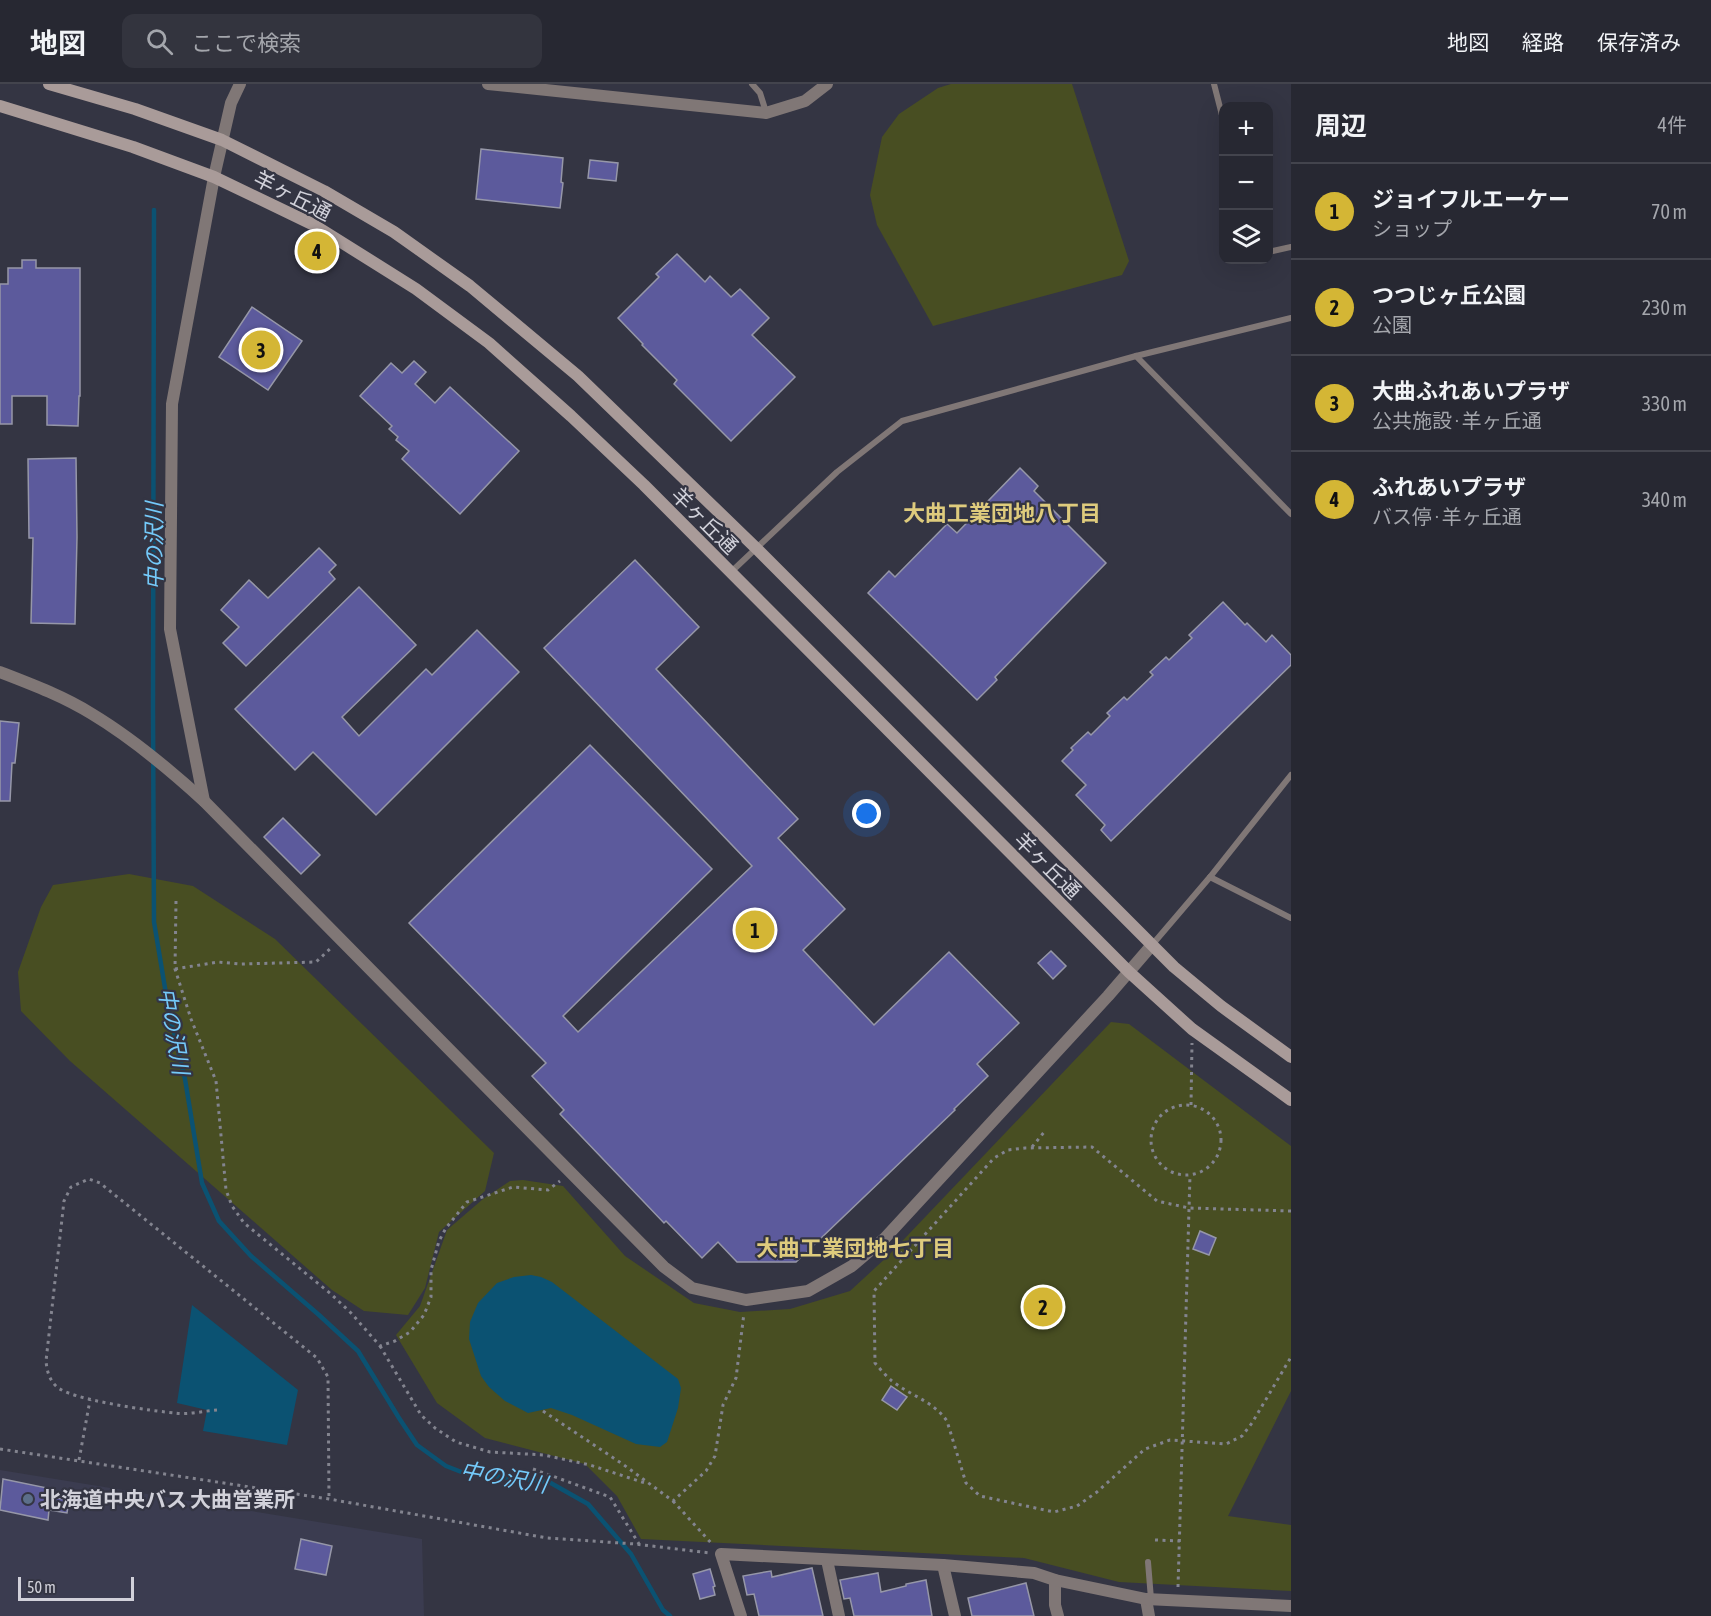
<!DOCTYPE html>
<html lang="ja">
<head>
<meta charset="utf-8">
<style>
	body { margin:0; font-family:"Asap Condensed","Noto Sans JP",sans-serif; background:#33343e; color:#f1f3f6 }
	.controls { position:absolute; right:18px; top:18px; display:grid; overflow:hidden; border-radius:12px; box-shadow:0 6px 24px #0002 }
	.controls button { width:54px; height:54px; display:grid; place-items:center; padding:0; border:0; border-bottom:2px solid #43444d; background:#272832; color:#f1f3f6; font:30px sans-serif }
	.scale { position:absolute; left:18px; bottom:15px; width:116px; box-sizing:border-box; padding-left:6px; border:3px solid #d1d1da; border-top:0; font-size:16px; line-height:21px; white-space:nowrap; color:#d1d1da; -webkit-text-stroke:4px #343543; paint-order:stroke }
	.you { position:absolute; left:867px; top:730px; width:21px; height:21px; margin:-15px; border:4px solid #fff; border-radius:50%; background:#1a73e8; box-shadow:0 0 0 9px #1a73e833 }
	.badge { display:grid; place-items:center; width:39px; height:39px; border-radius:50%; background:#d4b635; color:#111; font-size:20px; font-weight:700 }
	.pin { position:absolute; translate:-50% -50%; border:3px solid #fff; box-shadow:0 2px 6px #0006 }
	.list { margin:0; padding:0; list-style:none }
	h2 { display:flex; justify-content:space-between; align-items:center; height:78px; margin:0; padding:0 24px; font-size:26px }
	h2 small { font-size:20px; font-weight:400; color:#a4a6ac }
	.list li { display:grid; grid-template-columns:39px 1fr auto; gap:18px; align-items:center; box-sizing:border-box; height:96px; padding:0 24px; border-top:2px solid #43444d }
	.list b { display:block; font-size:22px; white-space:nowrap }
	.list p { margin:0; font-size:20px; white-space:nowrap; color:#a4a6ac }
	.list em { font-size:20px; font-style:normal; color:#a4a6ac }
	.icon { flex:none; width:33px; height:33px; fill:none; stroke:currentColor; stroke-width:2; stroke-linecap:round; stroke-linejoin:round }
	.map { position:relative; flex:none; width:1291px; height:1532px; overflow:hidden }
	header { display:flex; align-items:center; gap:36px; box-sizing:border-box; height:84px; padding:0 30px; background:#272832; border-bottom:2px solid #43444d }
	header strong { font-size:28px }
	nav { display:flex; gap:33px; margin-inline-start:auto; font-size:21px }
	.search { width:420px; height:54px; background:#33343e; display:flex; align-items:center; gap:15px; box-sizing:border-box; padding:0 21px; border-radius:12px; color:#a4a6ac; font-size:22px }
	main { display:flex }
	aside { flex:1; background:#272832 }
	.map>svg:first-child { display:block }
</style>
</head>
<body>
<header>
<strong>地図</strong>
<div class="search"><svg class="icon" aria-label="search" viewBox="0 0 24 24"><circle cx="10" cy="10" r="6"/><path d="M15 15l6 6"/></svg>ここで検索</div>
<nav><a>地図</a><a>経路</a><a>保存済み</a></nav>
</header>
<main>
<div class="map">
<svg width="1291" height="1532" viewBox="0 0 1291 1532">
	<rect width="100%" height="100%" fill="#343543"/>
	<path fill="#3b3c50" d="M0,1386L422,1455L424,1532H0Z"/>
	<g fill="#484e22">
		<path d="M951,0H1072L1129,177L1122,191L933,242L877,141L870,111L882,53L899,30L938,4Z"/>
		<path d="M129,790L193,802L275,855L494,1069L485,1107L439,1148L425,1204L408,1231L364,1227L332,1206L70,977L21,927L18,888L41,823L53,801Z"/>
		<path d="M1111,938L1129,940L1291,1062V1307L1228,1432L1291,1441V1507L1119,1498L1024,1474L641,1455L617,1412L585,1380L485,1354L437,1319L396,1251L420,1222L447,1146L483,1115L510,1097L523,1096L563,1102L625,1172L694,1219L740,1228L790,1225L850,1207L888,1172Z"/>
	</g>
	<g fill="#0b5272">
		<path d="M531,1191L541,1193L552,1198L678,1295L681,1304L678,1324L667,1358L660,1363L636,1360L572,1331L551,1324L528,1329L505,1317L489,1303L481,1292L469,1255L470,1238L478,1219L497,1199L514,1193Z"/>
		<path d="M192,1221L298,1306L287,1361L203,1347L207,1326L177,1319Z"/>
	</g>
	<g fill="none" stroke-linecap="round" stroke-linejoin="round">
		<path stroke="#0b5272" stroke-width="4.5" d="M154,126L153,626L154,838L169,928L185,995L202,1099L219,1137L251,1172L319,1231L358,1267L399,1334L417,1361L446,1382L464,1389L549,1398L588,1420L631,1470L663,1526L670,1532"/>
	</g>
	<g fill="#5c5a9c" stroke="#9697a8" stroke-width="1.5">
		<path d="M481,65L563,74L561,98L563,99L560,124L476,115Z"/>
		<path d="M590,76L618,79L616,97L588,94Z"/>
		<path d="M677,170L705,198L710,192L731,213L740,205L769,234L752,251L795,293L731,357L674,300L677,296L642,261L643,260L618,234L659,193L656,190Z"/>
		<path d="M22,176H36V184H80V312H79L78,342L47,341V312H12V340H0V200H8V184H22Z"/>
		<path d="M252,223L302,257L268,306L219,273Z"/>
		<path d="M414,277L426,288L415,300L435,319L450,303L519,367L460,430L402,375L409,367L396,356L398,353L389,345L392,342L360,312L391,279L402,289Z"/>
		<path d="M76,374L77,453L75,540L31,539L33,454H29L28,375Z"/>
		<path d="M1020,384L1038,402L1034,407L1106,479L995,593L997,596L977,616L868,509L889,487L895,493L947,440L957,449Z"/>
		<path d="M319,464L336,481L329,488L335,495L246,582L223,559L239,543L221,526L249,496L268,514Z"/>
		<path d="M635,476L699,543L656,585L798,735L778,754L845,825L803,866L874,941L949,868L1019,939L977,980L988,992L954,1025L955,1026L796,1178H737L718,1158L702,1174L666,1137L664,1139L560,1030L564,1026L532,992L546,979L409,839L590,661L712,785L563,932L578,948L752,782L544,564Z"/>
		<path d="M359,503L416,561L342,633L359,652L426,585L432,591L477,546L519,588L376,731L313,668L295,686L235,625Z"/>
		<path d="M1223,518L1245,541L1247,539L1266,558L1272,551L1291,571V581L1111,757L1101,746L1105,741L1076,711L1086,701L1062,677L1073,666L1071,664L1088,648L1091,651L1110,632L1107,629L1124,613L1127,616L1153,591L1150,588L1166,573L1169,576L1192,554L1189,551Z"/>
		<path d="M0,637L19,639L15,679H12L10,717H0Z"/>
		<path d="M283,734L320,771L301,790L264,753Z"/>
		<path d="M1051,867L1066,882L1053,895L1038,879Z"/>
		<path d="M1200,1147L1216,1154L1209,1171L1193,1165Z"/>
		<path d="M891,1302L907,1313L897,1326L882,1316Z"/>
		<path d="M3,1395L52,1405L51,1413L69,1416L67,1429L49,1426L48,1436L0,1426Z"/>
		<path d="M301,1455L332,1462L326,1491L295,1485Z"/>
		<path d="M812,1484L823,1532H759L754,1510L747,1511L743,1492L771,1487L772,1493Z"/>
		<path d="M710,1485L715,1502L713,1503L715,1511L700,1515L693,1490Z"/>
		<path d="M878,1489L881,1508L906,1502V1500L926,1496L932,1532H854L850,1514L844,1515L840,1496Z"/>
		<path d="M1026,1499L1034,1532H972L968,1514Z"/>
	</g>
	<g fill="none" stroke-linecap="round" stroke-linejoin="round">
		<g stroke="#83848f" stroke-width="3" stroke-dasharray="3 4.5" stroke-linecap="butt">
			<path d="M176,817L175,885L191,935L216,997L226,1106L232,1122L244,1139L331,1210L351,1229L380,1262L395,1257L410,1248L424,1231L431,1213V1186L439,1157L446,1144L467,1118L513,1103L548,1106L560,1097"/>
			<path d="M175,885L218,878L241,880L316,878L332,863"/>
			<circle cx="1186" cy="1056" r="35"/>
			<path d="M1191,1021L1192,959"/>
			<path d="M1032,1063L1045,1047"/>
			<path d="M1291,1127L1189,1124L1157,1117L1092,1063L1025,1064L1008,1066L994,1074L874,1207L875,1279C880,1285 886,1292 892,1297C911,1312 933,1317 947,1337L966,1399L980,1412L1054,1428L1077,1422L1097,1408L1145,1365L1170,1356L1226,1360L1242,1352L1252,1339L1291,1273"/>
			<path d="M895,1163L904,1172"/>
			<path d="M380,1262L421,1331L435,1344L456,1358L490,1368L544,1371L590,1381L648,1400"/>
			<path d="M217,1326C203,1327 188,1331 175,1329C153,1327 69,1316 56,1302C49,1295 47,1287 46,1277L64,1117L71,1103L89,1095L100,1099L317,1274L328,1293L329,1415"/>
			<path d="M543,1327L624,1381L673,1417L706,1387L715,1372L723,1321L736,1294L744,1229"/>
			<path d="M0,1365L329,1415L547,1454L635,1460L710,1469"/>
			<path d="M79,1376L90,1316"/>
			<path d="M533,1385L610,1413L639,1460"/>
			<path d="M673,1417L712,1460"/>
			<path d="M1155,1456L1180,1457"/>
			<path d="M1178,1503L1190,1091"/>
		</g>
		<g stroke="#807776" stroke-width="6">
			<path d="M752,0L760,9L766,28"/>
			<path d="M1214,0L1224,39"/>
			<path d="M1268,168L1291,163"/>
			<path d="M1136,272L1291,430"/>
			<path d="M730,489L837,388L902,337L1136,272L1291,234"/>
			<path d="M1210,793L1291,834"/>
			<path d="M1152,861L1210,793L1291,691"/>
			<path d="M1148,1478L1151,1515"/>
		</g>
		<g stroke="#807776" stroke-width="12">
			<path d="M488,0L766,29L805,17L827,0"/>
			<path d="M204,717L170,545L172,320L214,93L231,19L240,0"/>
			<path d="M827,1476L839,1532"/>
			<path d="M943,1481L955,1532"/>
			<path d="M1055,1496V1521L1058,1532"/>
			<path d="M1146,1515L1149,1532"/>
			<path d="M741,1532L721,1470L943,1481L1034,1489L1055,1496L1146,1515L1291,1522"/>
		</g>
		<path stroke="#807776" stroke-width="12" d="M0,588C31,600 63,612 92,630C132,654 169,685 204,717L664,1183L692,1204L746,1216L808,1207L852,1182L885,1154L1108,912L1152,861"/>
		<g stroke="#a99b99" stroke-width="12">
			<path d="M49,0L135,25L222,56L324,107L394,148L470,202L578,292L757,465L1174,883L1221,922L1291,973"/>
			<path d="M0,22L133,63L214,93L314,141L416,205L489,259L571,332L644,401L1129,888L1192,945L1291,1016"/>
		</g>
	</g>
	<circle fill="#5c6f8a" stroke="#343543" stroke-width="2" cx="28" cy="1415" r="6"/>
	<g text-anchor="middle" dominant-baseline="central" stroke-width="4.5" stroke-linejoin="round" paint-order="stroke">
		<g font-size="21" fill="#d1d1da" stroke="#343543">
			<text transform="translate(293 111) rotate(27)">羊ヶ丘通</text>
			<text transform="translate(705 436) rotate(45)">羊ヶ丘通</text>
			<text transform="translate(1048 781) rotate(45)">羊ヶ丘通</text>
		</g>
		<g font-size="21" font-weight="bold" fill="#d1d1da" stroke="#343543" text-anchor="start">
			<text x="40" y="1415">北海道中央バス 大曲営業所</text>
		</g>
		<g font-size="22" font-weight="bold" fill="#decb7d" stroke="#343543">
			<text x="1002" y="429">大曲工業団地八丁目</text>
			<text x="855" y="1164">大曲工業団地七丁目</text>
		</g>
		<g font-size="22" font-style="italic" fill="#74cafa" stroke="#343543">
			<text transform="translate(154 462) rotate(-90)">中の沢川</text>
			<text transform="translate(174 947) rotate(80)">中の沢川</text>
			<text transform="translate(504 1393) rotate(10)">中の沢川</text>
		</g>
	</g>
</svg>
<div class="controls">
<button>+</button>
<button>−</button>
<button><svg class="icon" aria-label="layers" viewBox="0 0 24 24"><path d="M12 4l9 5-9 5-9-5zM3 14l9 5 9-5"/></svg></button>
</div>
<div class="scale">50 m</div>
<div class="you"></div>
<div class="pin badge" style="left:755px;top:846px">1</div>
<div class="pin badge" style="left:1043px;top:1223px">2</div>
<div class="pin badge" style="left:261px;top:266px">3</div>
<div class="pin badge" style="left:317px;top:167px">4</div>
</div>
<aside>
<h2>周辺<small>4件</small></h2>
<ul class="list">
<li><span class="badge">1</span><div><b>ジョイフルエーケー</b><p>ショップ</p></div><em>70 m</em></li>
<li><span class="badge">2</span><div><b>つつじヶ丘公園</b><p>公園</p></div><em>230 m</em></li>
<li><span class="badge">3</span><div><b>大曲ふれあいプラザ</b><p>公共施設 · 羊ヶ丘通</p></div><em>330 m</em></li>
<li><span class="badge">4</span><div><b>ふれあいプラザ</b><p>バス停 · 羊ヶ丘通</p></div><em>340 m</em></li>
</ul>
</aside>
</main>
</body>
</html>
